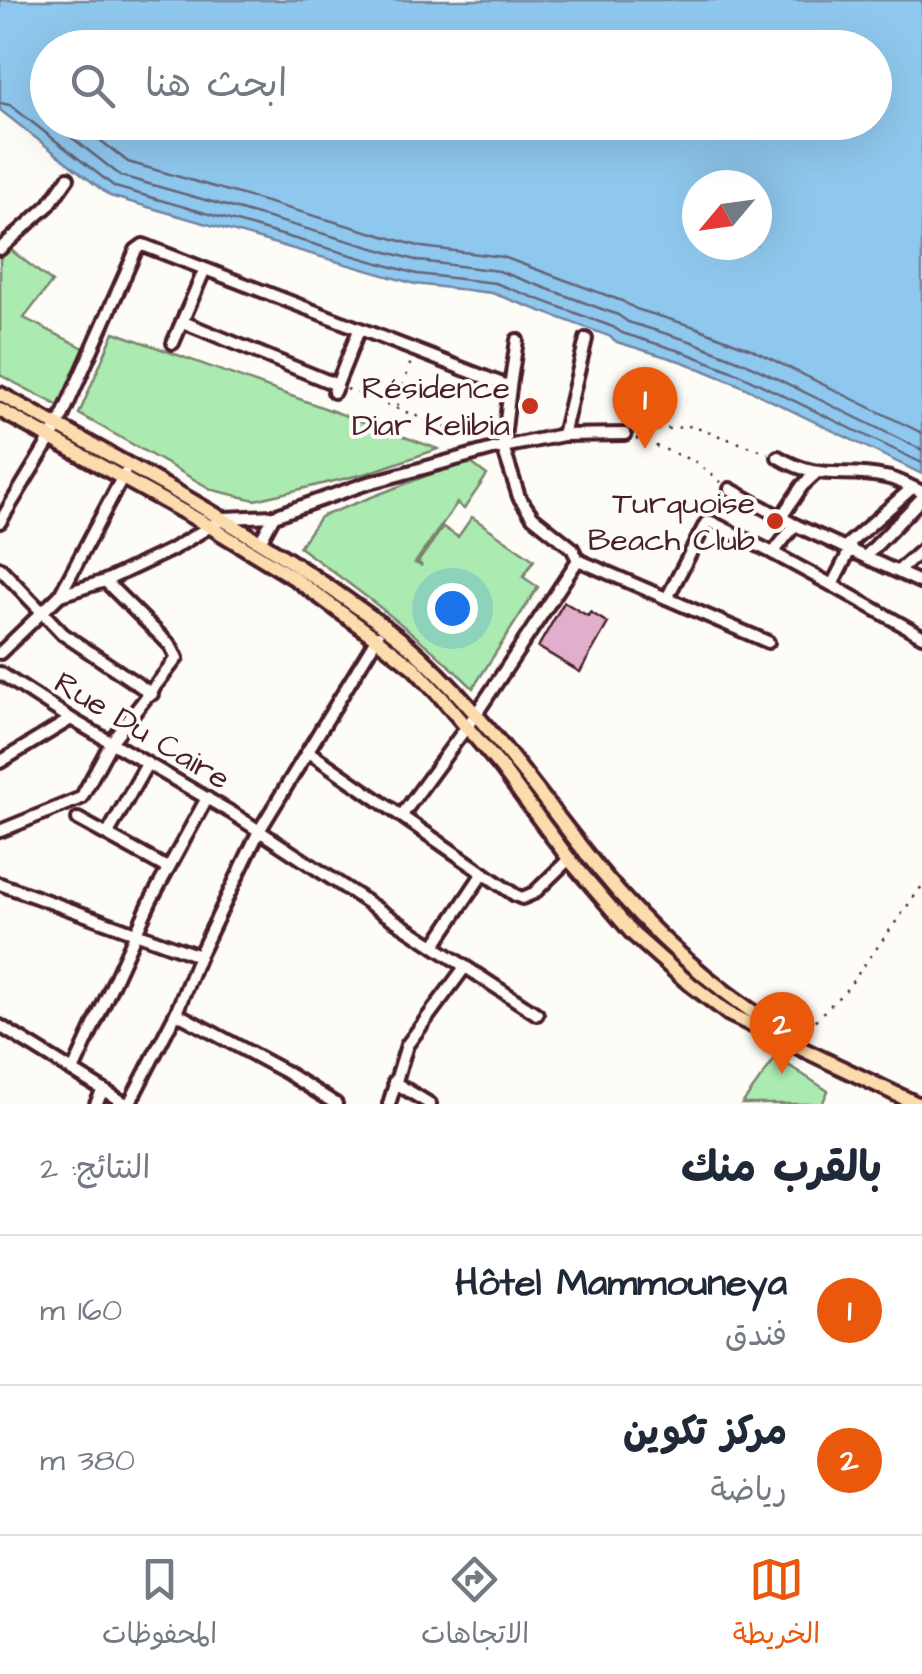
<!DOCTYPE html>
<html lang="ar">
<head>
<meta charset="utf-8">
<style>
	body { margin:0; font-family:"Architects Daughter","Playpen Sans Arabic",sans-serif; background:#f2f2f3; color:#1f2937; direction:rtl }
	.compass { position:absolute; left:682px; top:170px; width:90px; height:90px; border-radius:50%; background:#fff; box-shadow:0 10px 40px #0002; rotate:241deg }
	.you { position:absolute; left:452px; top:608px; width:35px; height:35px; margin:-25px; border:8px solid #fff; border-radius:50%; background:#1a73e8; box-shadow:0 0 0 15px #1a73e833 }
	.badge { display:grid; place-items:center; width:65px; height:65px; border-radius:50%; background:#ea580c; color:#fff; font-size:32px; font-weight:700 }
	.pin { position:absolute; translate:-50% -82px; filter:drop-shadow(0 2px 5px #0008) }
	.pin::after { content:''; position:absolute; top:52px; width:35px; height:30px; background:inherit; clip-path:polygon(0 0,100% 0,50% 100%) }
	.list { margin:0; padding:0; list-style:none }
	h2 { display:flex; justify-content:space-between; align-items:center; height:130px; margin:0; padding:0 40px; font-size:42px }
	h2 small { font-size:32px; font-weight:400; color:#747a83 }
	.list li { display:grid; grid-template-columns:65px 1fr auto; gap:30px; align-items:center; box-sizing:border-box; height:150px; padding:0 40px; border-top:2px solid #e0e1e3 }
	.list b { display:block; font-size:38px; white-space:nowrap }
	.list p { margin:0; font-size:32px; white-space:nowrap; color:#747a83 }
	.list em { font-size:32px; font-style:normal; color:#747a83 }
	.icon { flex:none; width:55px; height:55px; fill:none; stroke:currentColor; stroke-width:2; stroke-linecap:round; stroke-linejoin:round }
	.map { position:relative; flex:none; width:922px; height:1104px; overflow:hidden; direction:ltr }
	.search { position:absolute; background:#fff; box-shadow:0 10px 40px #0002; left:30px; right:30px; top:30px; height:110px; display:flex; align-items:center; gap:25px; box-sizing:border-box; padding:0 35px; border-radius:55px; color:#747a83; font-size:38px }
	.sheet { height:430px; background:#fff }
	nav { display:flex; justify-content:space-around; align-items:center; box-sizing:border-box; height:140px; border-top:2px solid #e0e1e3; background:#fff; font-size:28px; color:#747a83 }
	nav a { display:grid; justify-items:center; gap:5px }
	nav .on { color:#ea580c }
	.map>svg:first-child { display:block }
</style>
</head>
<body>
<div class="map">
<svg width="922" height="1104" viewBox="0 0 922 1104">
	<rect width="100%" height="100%" fill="#fdfcf7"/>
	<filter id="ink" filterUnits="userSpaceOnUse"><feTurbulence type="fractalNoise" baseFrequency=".01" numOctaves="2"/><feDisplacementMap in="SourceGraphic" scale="20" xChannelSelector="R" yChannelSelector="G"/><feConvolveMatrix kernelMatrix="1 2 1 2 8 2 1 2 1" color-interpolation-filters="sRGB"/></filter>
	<g filter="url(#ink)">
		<g fill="#abeab1" stroke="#7a846e" stroke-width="2.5">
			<path d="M7,247L52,282L24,318L88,350L63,408L0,375V254Z"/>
			<path d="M114,332L438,449L368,473L255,500L213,490L79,414Z"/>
			<path d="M467,460L487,475L464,509L457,503L415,563L422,566L418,562L443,527L458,537L472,517L534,560L523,577L538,587L473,688C419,635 360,591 299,547L320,517Z"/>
			<path d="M776,1057L828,1091L822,1104H742Z"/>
		</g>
		<path fill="#8fc8ee" stroke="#7384a0" stroke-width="2.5" fill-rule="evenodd" d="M0,0H922V474L735,383L683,362L617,342L609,336L492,293L415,284L110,196L0,110ZM48,48H874V122H48ZM697,185H757V245H697Z"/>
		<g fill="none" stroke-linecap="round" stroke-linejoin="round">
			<g stroke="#666379" stroke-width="2.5">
				<path d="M0,103L10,105L115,187L417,274L495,283L613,327L622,333L686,353L739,374L922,463"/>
				<path d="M52,122L121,176L419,261L499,271L618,315L628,322L690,341L745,363L922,450"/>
				<path d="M77,122L128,162L422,247L503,257L622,301L636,309L695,327L751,349L922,433"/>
			</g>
		</g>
		<path fill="#e1aecb" stroke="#4a1f2b" stroke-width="2.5" d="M564,602L588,616L590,612L608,623L580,672L538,647Z"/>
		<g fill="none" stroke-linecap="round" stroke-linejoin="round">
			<defs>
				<g id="minor">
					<path d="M0,249L49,205L68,178"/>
					<path d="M183,322L337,385"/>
					<path d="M173,343L204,271"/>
					<path d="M510,387L517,340"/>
					<path d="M334,392L359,330"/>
					<path d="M563,435L586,339"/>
					<path d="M778,457C821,483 842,467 885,477C898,479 911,487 922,492"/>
					<path d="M730,489L795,525L922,583"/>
					<path d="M782,516L802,486L815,474"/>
					<path d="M0,522L58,426L136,250L143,245L510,387L503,447L519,497L533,517L572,548L578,560L476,714L402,815"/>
					<path d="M260,542L274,516"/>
					<path d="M846,546L912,488"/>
					<path d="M773,553L832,585L851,548"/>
					<path d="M867,555L922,498"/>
					<path d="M578,560L768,642"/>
					<path d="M0,568L63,634L152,694"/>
					<path d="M898,571L922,550"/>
					<path d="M832,585L922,636"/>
					<path d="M60,595L105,581L171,550L224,518L274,516L365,484L493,449L563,435L625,434"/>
					<path d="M667,598L706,523L711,522L773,553L795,525"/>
					<path d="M0,653L60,595L124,474"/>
					<path d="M0,673L71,719L232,813L537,1014"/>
					<path d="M309,752L515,895L522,898L534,893L569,859"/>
					<path d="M0,762L71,719"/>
					<path d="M78,819L167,868"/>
					<path d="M0,831L81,798L112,741L177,658L170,645L105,581"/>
					<path d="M107,835L147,764"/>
					<path d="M0,884L199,956"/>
					<path d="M434,946L483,873"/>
					<path d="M176,1013L284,1071L336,1104"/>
					<path d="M0,1026L126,1104"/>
					<path d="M73,1071L151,900L207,798"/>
					<path d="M394,1082L430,1104"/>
					<path d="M96,1104L103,1090"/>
					<path d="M129,1104L176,1013L199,956L259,831L378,636"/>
					<path d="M389,1104L407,1045L465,967"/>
				</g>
				<g id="major">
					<path d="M0,394C113,457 227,516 333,590C364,612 396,633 423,659C490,722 541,798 598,868C650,932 715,991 786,1033"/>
					<path d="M0,410L209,526L294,578L377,639L414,668L441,697L500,766L569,859L633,934L685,980L729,1014L917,1104"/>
				</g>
			</defs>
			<use href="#minor" stroke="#4a1f2b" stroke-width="18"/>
			<use href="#major" stroke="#4a1f2b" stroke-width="20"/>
			<g stroke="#4a1f2b" stroke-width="2.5" stroke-dasharray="2.5 8" stroke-linecap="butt">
				<path d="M347,389L483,442"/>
				<path d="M397,406L411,361"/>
				<path d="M636,433L691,426L768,453"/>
				<path d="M636,438L696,462L721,482"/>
				<path d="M800,1035L847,989L922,886"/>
			</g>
			<use href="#minor" stroke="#fdfcf7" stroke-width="10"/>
			<use href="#major" stroke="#fcdcac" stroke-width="12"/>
		</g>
	</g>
	<g fill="#c8321e" stroke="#fdfcf7" stroke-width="4">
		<circle cx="530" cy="406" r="10"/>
		<circle cx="775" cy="521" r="10"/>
	</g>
	<g text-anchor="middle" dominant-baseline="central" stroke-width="8" stroke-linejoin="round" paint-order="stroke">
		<g font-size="32" fill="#4a1f2b" stroke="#fdfcf7" text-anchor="end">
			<text x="510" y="388">Résidence<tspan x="510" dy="37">Diar Kelibia</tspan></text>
			<text x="755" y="503">Turquoise<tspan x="755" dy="37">Beach Club</tspan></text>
		</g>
		<g font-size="32" fill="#4a1f2b" stroke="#fdfcf7">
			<text transform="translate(142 731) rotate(31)">Rue Du Caire</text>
		</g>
	</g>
</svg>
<svg class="compass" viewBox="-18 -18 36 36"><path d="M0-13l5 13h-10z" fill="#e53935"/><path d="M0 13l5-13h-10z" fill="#747a83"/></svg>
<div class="you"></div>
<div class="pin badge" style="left:645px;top:449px">1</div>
<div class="pin badge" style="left:782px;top:1074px">2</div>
<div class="search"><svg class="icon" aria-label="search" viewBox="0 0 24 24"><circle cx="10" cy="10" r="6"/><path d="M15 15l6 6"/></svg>ابحث هنا</div>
</div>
<section class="sheet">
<h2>بالقرب منك<small>النتائج: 2</small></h2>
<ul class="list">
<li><span class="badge">1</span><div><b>Hôtel Mammouneya</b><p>فندق</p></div><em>160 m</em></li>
<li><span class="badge">2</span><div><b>مركز تكوين</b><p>رياضة</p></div><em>380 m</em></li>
</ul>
</section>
<nav>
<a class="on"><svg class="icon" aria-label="map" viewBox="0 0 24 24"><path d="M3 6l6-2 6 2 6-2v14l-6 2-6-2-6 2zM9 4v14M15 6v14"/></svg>الخريطة</a>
<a><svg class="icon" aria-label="directions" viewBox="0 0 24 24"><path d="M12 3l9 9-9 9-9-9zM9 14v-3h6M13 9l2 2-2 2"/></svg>الاتجاهات</a>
<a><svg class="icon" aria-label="saved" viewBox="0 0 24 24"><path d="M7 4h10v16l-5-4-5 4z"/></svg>المحفوظات</a>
</nav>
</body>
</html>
